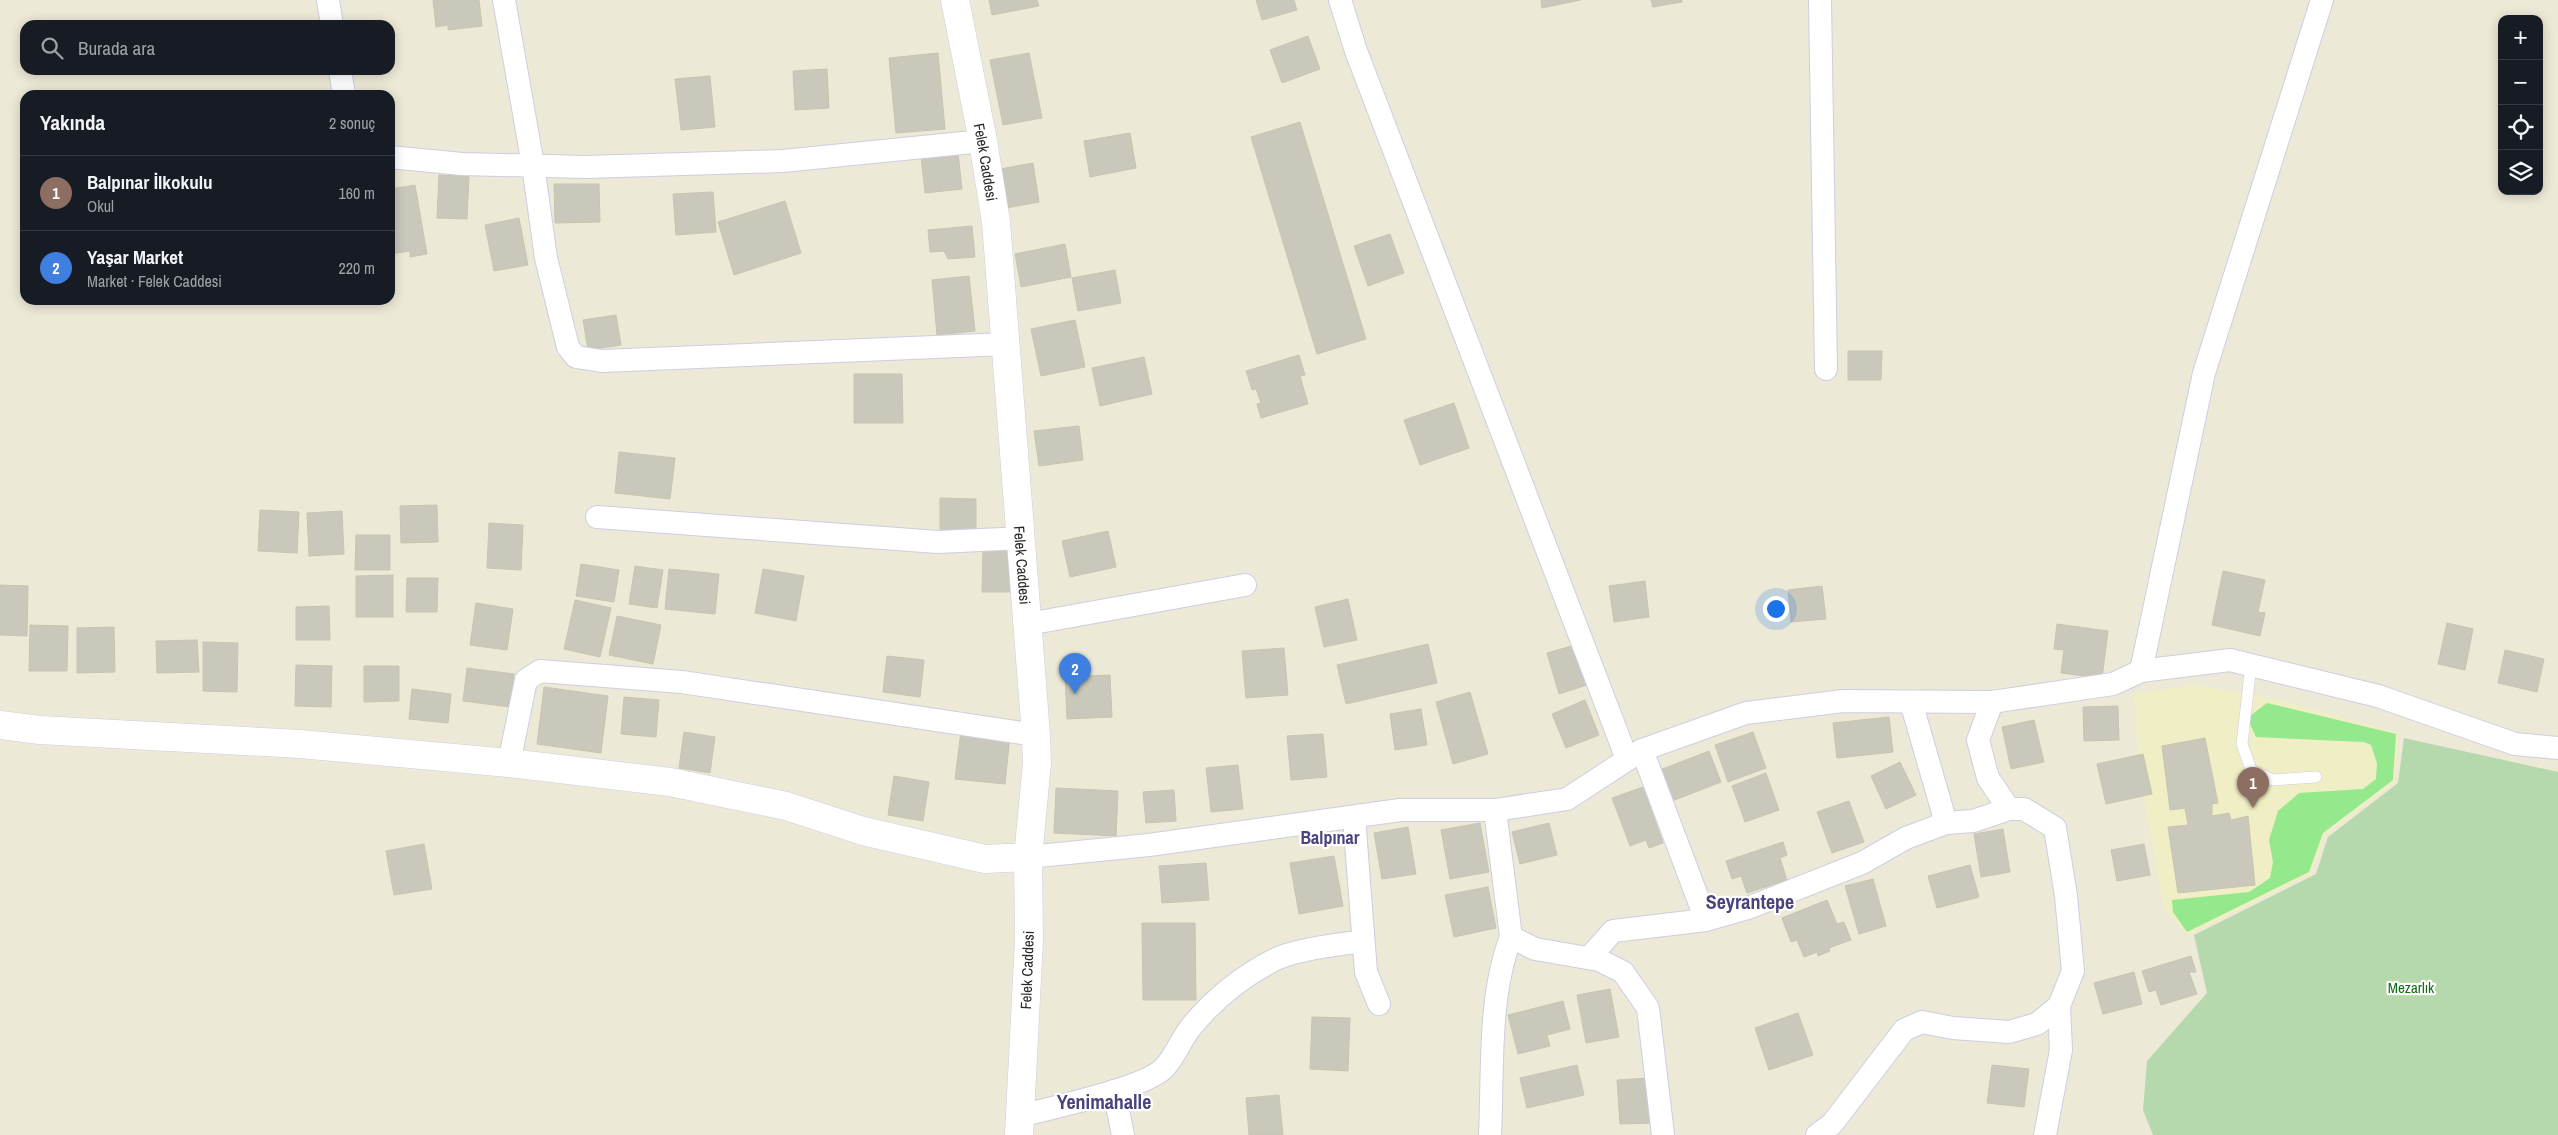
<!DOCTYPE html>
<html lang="tr">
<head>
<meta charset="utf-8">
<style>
	body { margin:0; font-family:"Archivo Narrow",sans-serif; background:#20242c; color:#f1f3f6 }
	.controls { position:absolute; right:15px; top:15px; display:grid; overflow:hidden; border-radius:10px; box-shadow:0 2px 12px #0003 }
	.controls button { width:45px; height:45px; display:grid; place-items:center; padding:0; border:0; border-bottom:1px solid #363941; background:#171b24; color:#f1f3f6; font:25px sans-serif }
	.you { position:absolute; left:1775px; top:608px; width:18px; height:18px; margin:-12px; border:4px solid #fff; border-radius:50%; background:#1a73e8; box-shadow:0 0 0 8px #1a73e833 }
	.badge { display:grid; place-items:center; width:32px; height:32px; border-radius:50%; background:#2563eb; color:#fff; font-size:16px; font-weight:700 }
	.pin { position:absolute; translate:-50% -41px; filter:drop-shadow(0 1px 2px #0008) }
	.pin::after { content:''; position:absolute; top:26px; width:18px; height:15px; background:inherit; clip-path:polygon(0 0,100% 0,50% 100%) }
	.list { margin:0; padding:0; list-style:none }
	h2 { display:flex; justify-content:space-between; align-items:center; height:65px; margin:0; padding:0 20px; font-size:21px }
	h2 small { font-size:16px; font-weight:400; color:#9ea1a6 }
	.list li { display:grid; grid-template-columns:32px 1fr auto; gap:15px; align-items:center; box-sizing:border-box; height:75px; padding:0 20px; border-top:1px solid #363941 }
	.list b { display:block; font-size:19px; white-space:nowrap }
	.list p { margin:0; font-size:16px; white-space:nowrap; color:#9ea1a6 }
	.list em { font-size:16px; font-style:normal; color:#9ea1a6 }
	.icon { flex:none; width:28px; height:28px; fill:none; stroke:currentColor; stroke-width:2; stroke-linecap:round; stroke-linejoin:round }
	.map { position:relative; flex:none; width:2558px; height:1135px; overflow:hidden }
	.search { position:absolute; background:#171b24; box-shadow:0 2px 12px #0003; left:20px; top:20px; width:375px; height:55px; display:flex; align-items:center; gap:12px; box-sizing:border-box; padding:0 18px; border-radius:15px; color:#9ea1a6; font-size:19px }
	.panel { position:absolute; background:#171b24; box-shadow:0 2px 12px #0003; left:20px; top:90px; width:375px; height:215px; border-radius:15px }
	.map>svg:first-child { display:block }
</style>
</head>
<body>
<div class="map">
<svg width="2558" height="1135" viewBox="0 0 2558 1135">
	<rect width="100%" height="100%" fill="#ece9d7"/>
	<path fill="#f0eec4" d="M2196,685L2283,701L2399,733L2395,782L2325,835L2312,873L2187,936L2163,905L2139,770L2134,694Z"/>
	<path fill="#94e98d" d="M2267,703L2396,734L2393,780L2323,833L2309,872L2187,932L2173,912L2172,900L2249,892L2270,878L2273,862L2269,840L2278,811L2299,793L2363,789L2376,779L2377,763L2371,745L2364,742L2256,737L2250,724V716Z"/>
	<path fill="#b6d8ad" d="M2404,738L2558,772V1135H2153L2143,1110L2147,1061L2207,993L2194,935L2316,874L2328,837L2398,783Z"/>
	<g fill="#cac8bb" stroke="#c7c5b1">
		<path d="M433,0H479L482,26L448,30V25L436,27Z"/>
		<path d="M989,0H1037L1039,6L992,15Z"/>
		<path d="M1256,0H1294L1297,10L1262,20Z"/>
		<path d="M1541,0H1581L1542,8Z"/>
		<path d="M1651,0H1682V2L1653,7Z"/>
		<path d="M1308,36L1320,69L1282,83L1270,50Z"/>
		<path d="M938,53L945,129L896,133L889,58Z"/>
		<path d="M1029,53L1042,118L1003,125L990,60Z"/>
		<path d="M827,69L829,108L795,110L793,71Z"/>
		<path d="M710,76L715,127L681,130L675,79Z"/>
		<path d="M1300,122L1366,339L1317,354L1251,137Z"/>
		<path d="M1130,133L1136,168L1090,177L1084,141Z"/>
		<path d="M958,153L962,189L925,193L921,156Z"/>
		<path d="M1033,163L1039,202L1006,208L1000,169Z"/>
		<path d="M439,175L469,176L467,219L437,218Z"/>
		<path d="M554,184H599L600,222L555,223Z"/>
		<path d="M415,185L427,254L410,257V251L390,254V189Z"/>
		<path d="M713,192L716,232L676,235L673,194Z"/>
		<path d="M785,201L801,253L734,275L718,222Z"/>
		<path d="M519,218L528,265L494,271L485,225Z"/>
		<path d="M972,226L975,257L948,259L944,251L930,252L928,230Z"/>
		<path d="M1390,234L1404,273L1368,286L1354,246Z"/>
		<path d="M1065,244L1071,277L1021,287L1015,254Z"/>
		<path d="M1115,270L1121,303L1078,311L1072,278Z"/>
		<path d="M969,276L975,331L937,335L932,280Z"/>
		<path d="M616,315L621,345L588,350L583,320Z"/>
		<path d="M1075,320L1085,367L1041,376L1031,329Z"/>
		<path d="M1848,351H1882L1881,380H1848Z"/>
		<path d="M1299,355L1305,375L1300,376L1308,404L1261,418L1257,404L1261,403L1256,389L1252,390L1246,371Z"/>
		<path d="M1144,357L1152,394L1100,406L1092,368Z"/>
		<path d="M854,374H902L903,423H854Z"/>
		<path d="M1454,403L1469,448L1420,465L1404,420Z"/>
		<path d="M1079,426L1083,460L1039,466L1034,431Z"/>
		<path d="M619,452L675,458L670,499L615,493Z"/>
		<path d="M940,498L976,499V533L940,532Z"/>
		<path d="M437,505L438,542L401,543L400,506Z"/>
		<path d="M260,510L299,512L297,553L258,551Z"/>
		<path d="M342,511L344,554L309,556L307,513Z"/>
		<path d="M489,523L523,525L521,570L487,568Z"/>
		<path d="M1108,531L1116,567L1070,577L1062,541Z"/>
		<path d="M356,535H390V570H355Z"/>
		<path d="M983,548H1018L1017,592H982Z"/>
		<path d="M581,564L619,570L614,602L576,596Z"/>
		<path d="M635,566L663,570L657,608L629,604Z"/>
		<path d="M669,569L719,574L715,614L665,609Z"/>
		<path d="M763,569L804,576L796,621L755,613Z"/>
		<path d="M2223,571L2265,580L2258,612L2265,613L2260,636L2212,625Z"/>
		<path d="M393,575V617H356V576Z"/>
		<path d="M407,578H438L437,612H406Z"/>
		<path d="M1645,581L1649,617L1614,622L1609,586Z"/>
		<path d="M0,585L28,586L27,636L0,635Z"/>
		<path d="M1822,586L1826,619L1791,622L1788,590Z"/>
		<path d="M1348,599L1357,640L1324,647L1315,607Z"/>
		<path d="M575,600L611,608L600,657L564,649Z"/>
		<path d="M476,603L513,609L507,650L470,645Z"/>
		<path d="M329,606L330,640H296V607Z"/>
		<path d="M617,616L661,625L653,664L609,655Z"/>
		<path d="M2447,623L2473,629L2465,670L2438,664Z"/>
		<path d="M2057,624L2108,631L2102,678L2061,673L2064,650L2054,649Z"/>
		<path d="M30,625L68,626L67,671H29Z"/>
		<path d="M114,627L115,672L77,673V628Z"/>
		<path d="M197,640L199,672L157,673L156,641Z"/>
		<path d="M203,642L238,643L237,692L203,691Z"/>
		<path d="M1428,644L1437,683L1346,704L1337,665Z"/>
		<path d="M1575,645L1587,685L1559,694L1547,653Z"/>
		<path d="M1284,648L1288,695L1246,698L1242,651Z"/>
		<path d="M2505,650L2544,659L2537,692L2498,683Z"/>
		<path d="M887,656L924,660L920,697L883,692Z"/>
		<path d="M296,665L332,666L331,707L295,706Z"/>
		<path d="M364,666H399V701L364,702Z"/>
		<path d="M467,668L514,674L510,707L463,701Z"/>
		<path d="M1110,675L1112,717L1067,719L1065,677Z"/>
		<path d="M544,687L608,696L601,753L537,744Z"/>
		<path d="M412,689L451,694L448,723L409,719Z"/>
		<path d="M1470,692L1488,754L1453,764L1436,702Z"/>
		<path d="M624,697L659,700L656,737L621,734Z"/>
		<path d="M1585,700L1599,735L1566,748L1552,714Z"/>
		<path d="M2118,706L2119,740L2084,741L2083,707Z"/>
		<path d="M1421,709L1427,745L1395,750L1390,714Z"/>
		<path d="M1889,717L1893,752L1837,758L1833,723Z"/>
		<path d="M2034,720L2044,762L2011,769L2002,727Z"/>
		<path d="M961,731L1010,736L1005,784L955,779Z"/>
		<path d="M684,732L715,737L710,773L679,768Z"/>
		<path d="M1753,732L1766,768L1728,782L1715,745Z"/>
		<path d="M1323,734L1327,777L1291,780L1287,736Z"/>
		<path d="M2205,738L2218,803L2212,804V816L2229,813L2231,820L2248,816L2255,885L2178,893L2168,827L2188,825L2185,808L2170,810L2162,746Z"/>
		<path d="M1709,751L1721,782L1672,801L1660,770Z"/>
		<path d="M2143,754L2152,794L2106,804L2097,764Z"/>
		<path d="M1900,762L1916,795L1886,809L1871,776Z"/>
		<path d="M1238,765L1243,809L1211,812L1206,768Z"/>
		<path d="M1766,773L1779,810L1745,822L1732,786Z"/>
		<path d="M894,776L929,782L923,821L888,815Z"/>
		<path d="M1643,787L1663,843L1649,848L1646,840L1630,846L1612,798Z"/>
		<path d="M1056,788L1118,791L1116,836L1054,833Z"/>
		<path d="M1174,790L1176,821L1146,823L1143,792Z"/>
		<path d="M1849,801L1864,842L1832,853L1817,812Z"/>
		<path d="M1480,823L1489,872L1450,879L1441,830Z"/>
		<path d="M1549,823L1557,855L1520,864L1512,832Z"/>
		<path d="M1408,827L1416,874L1382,879L1374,833Z"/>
		<path d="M2003,829L2010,872L1981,877L1974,834Z"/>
		<path d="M1783,842L1787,855L1780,858L1787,880L1747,893L1741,876L1732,879L1726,861Z"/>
		<path d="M424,844L432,889L394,895L386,851Z"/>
		<path d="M2144,844L2150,875L2117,881L2111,850Z"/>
		<path d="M1334,856L1343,906L1299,914L1290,863Z"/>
		<path d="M1206,863L1209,900L1162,903L1159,866Z"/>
		<path d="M1970,865L1979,897L1937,908L1928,876Z"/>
		<path d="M1873,879L1886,926L1859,934L1845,886Z"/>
		<path d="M1488,887L1496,928L1454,937L1445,895Z"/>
		<path d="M1827,900L1837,924L1844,922L1851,940L1829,948L1830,951L1818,956L1817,952L1804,957L1797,940L1791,942L1782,918Z"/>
		<path d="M1142,923H1195L1196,1000H1143Z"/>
		<path d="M2191,956L2196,972H2189L2197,994L2161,1005L2156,990L2149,992L2142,971Z"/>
		<path d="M2134,972L2142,1004L2103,1014L2094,983Z"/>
		<path d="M1610,989L1619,1037L1586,1043L1577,995Z"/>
		<path d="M1563,1001L1570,1029L1547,1035L1550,1046L1518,1054L1508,1015Z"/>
		<path d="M1798,1013L1813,1055L1769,1070L1755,1028Z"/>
		<path d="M1312,1017L1350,1018L1348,1071L1310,1069Z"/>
		<path d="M1577,1065L1584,1095L1527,1108L1520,1078Z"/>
		<path d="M1992,1065L2029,1069L2024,1107L1987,1103Z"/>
		<path d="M1649,1078L1651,1123L1620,1124L1617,1080Z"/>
		<path d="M1279,1095L1283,1135H1249L1246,1098Z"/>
	</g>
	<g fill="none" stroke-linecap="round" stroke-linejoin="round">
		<defs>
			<path id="lane" d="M2251,665L2242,744L2251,770L2273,780L2316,777"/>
			<g id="street">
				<path d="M328,0L332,25"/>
				<path d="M504,0L533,165L546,258L568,347L576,357L602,361L1006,344"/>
				<path d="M1340,0L1356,51L1627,759"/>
				<path d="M1820,0L1826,369"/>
				<path d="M340,70L344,95"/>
				<path d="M390,157L462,164L586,167L783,161L983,141"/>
				<path d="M597,517L938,542L1021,538"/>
				<path d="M1028,624L1245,585"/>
				<path d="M2141,671L2204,373L2322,0"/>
				<path d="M1911,702L1946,823"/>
				<path d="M1642,750L1706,920"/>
				<path d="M509,763L526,680L540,671L682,682L1036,735"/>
				<path d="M1495,810L1567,799L1642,750L1746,713L1843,701L1992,702L2113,684L2141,671L2230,660L2378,696L2515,744L2558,748"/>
				<path d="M1354,817L1366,972L1379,1004"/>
				<path d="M1028,857L1149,845L1400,810H1495L1511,937L1535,949L1599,960L1623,972L1648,1008L1663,1135"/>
				<path d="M1589,958L1613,931L1706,920L1748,908L1862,863L1906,838L1946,823L1973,821L2009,809"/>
				<path d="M1114,1091L1123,1135"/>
				<path d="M1020,1116C1050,1108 1145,1088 1164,1068C1175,1057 1181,1039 1191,1027C1213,1000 1243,976 1274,960C1295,949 1338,945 1363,941"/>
				<path d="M1490,1135C1493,1072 1488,996 1511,937"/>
				<path d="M1817,1135L1832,1124L1904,1030L1922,1022L1953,1028L2009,1032L2037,1024L2059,1006L2073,971L2066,896L2055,828L2024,809H2009L1988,778L1978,740L1992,702"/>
				<path d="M2045,1135L2061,1050L2059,1006"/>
			</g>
			<g id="secondary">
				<path id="s1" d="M955,0L983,141L996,222L1036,735L1037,763L1028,857L1029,939L1019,1135"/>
				<path d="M0,725L40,730L300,744L509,763L670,782L786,806L863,831L985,859L1028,857"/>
			</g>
		</defs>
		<use href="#lane" stroke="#cecde3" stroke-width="12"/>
		<use href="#street" stroke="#cecde3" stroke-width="24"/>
		<use href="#secondary" stroke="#cecde3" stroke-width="29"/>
		<use href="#lane" stroke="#fff" stroke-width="11"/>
		<use href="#street" stroke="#fff" stroke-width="22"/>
		<use href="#secondary" stroke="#fff" stroke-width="28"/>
	</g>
	<g text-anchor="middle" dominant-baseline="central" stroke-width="4.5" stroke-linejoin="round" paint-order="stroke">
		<g font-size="15" fill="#282828" stroke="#fff">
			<text stroke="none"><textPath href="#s1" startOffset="165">Felek Caddesi</textPath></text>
			<text stroke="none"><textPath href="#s1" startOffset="570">Felek Caddesi</textPath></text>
			<text transform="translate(1027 970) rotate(-88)">Felek Caddesi</text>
		</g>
		<g font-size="15" fill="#126b17" stroke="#fff">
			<text x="2411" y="987">Mezarlık</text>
		</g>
		<g font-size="18" font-weight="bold" fill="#49447c" stroke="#fff">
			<text x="1330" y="837">Balpınar</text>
		</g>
		<g font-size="20" font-weight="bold" fill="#49447c" stroke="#fff">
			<text x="1750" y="901">Seyrantepe</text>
			<text x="1104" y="1101">Yenimahalle</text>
		</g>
	</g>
</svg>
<div class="controls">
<button>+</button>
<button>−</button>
<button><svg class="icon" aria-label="locate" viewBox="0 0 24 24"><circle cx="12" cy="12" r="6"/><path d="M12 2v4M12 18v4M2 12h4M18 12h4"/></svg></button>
<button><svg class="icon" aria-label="layers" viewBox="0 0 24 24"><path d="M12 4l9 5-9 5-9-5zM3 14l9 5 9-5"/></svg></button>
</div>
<div class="you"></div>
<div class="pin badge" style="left:2253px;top:808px;background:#8d6e63">1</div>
<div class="pin badge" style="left:1075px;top:694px;background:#3f7fe0">2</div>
<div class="search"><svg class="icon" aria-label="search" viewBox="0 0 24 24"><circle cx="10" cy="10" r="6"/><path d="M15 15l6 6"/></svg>Burada ara</div>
<section class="panel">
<h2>Yakında<small>2 sonuç</small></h2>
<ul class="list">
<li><span class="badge" style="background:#8d6e63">1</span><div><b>Balpınar İlkokulu</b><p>Okul</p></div><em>160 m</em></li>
<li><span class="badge" style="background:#3f7fe0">2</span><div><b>Yaşar Market</b><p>Market · Felek Caddesi</p></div><em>220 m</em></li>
</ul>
</section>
</div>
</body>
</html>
